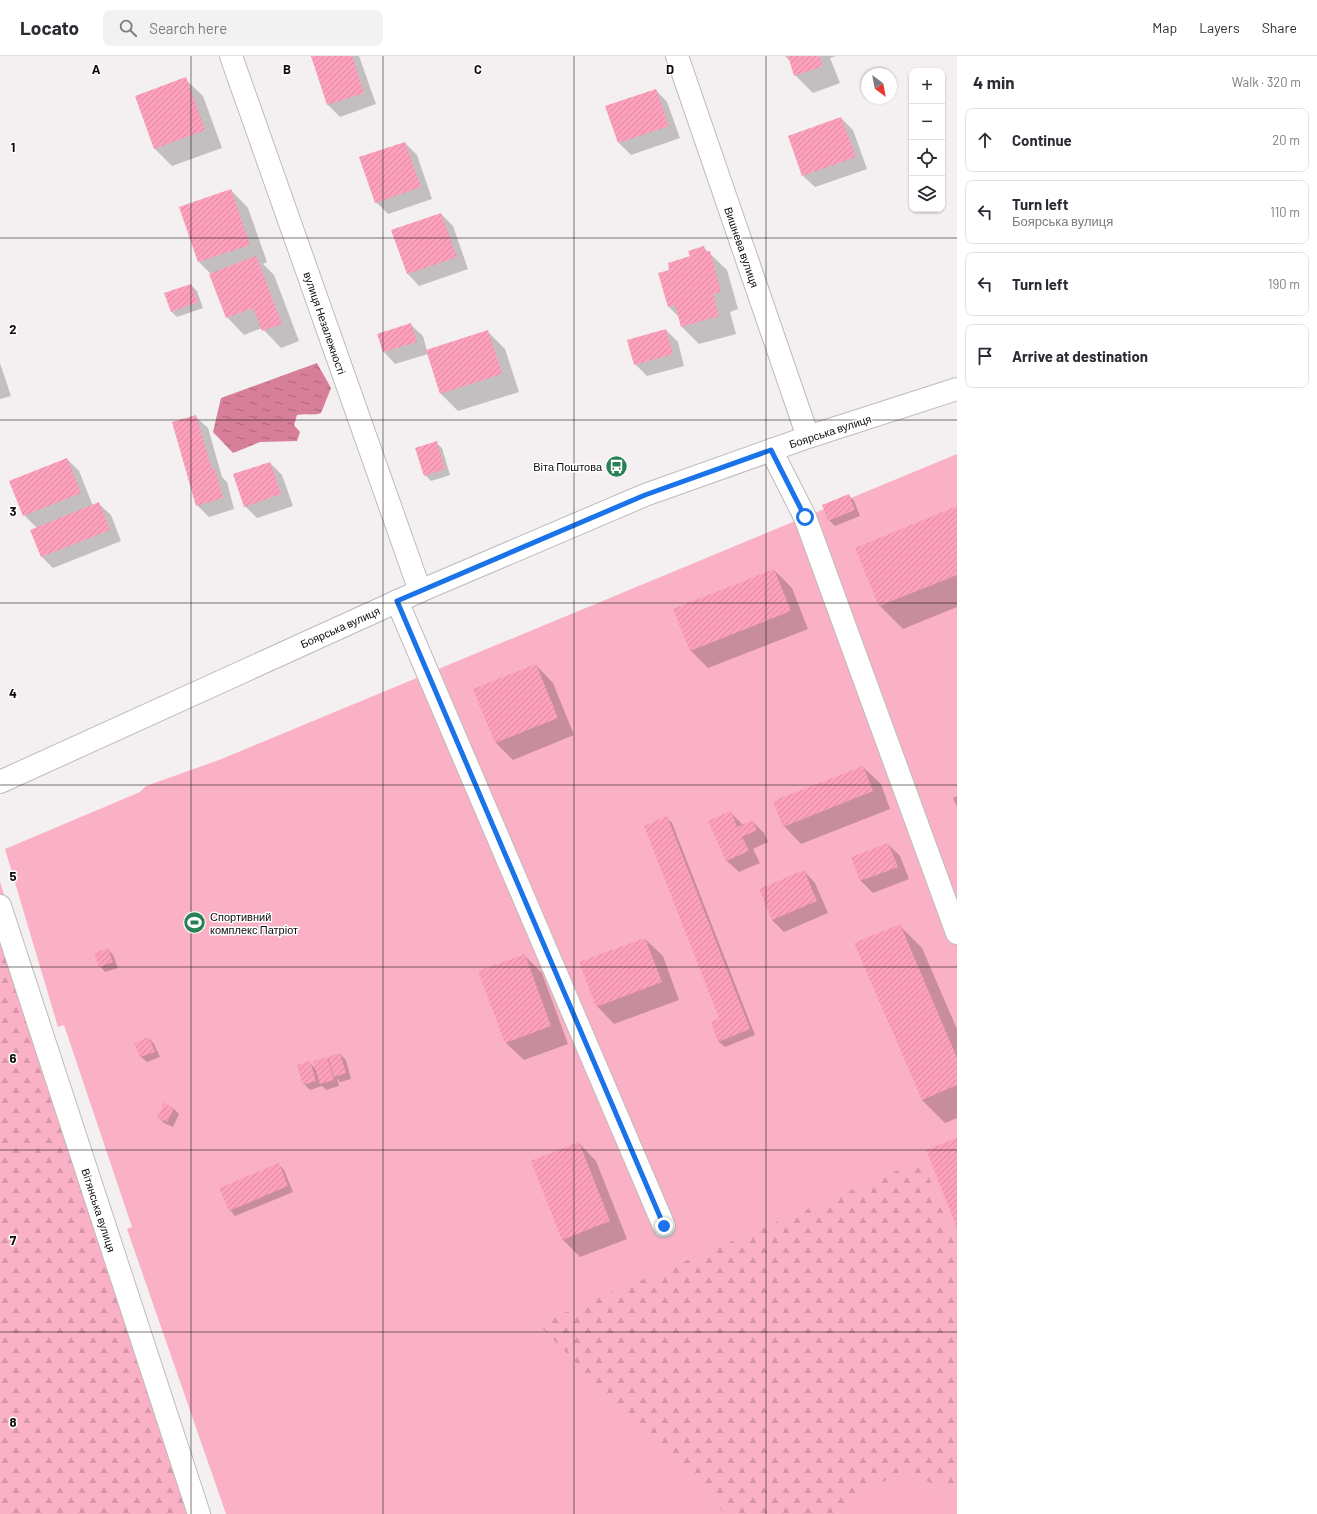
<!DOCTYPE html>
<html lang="en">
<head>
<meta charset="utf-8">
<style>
	body { margin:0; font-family:Barlow,sans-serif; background:#f2f2f3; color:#2b2b33 }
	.controls { position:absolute; right:12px; top:12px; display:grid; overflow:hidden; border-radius:8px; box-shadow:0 1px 3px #0004 }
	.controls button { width:36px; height:36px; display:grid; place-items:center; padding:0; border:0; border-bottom:1px solid #e1e1e2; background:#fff; color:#2b2b33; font:20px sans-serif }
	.compass { position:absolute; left:861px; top:12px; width:36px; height:36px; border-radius:50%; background:#fff; box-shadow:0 1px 3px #0004; rotate:148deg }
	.stop { position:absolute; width:12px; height:12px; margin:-9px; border:3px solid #1a73e8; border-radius:50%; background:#fff }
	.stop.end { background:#1a73e8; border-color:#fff; box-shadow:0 1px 4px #0008 }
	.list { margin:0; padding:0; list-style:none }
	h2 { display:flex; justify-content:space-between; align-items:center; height:52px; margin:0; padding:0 16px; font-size:17px }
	h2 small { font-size:13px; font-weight:400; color:#7c7c81 }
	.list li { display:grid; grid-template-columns:26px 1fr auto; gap:12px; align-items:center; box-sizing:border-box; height:64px; margin:0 8px 8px; padding:0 8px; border:1px solid #e1e1e2; border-radius:8px }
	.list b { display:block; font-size:15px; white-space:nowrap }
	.list p { margin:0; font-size:13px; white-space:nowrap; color:#7c7c81 }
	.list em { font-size:13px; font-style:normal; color:#7c7c81 }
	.icon { flex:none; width:22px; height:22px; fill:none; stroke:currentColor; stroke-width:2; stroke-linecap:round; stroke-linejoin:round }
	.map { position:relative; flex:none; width:957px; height:1458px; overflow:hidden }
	header { display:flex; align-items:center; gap:24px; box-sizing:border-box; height:56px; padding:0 20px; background:#fff; border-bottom:1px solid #e1e1e2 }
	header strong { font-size:19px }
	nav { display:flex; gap:22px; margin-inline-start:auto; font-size:14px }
	.search { width:280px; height:36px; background:#f2f2f3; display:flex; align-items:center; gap:10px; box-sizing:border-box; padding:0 14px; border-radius:8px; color:#7c7c81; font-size:15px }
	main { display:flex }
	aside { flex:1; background:#fff }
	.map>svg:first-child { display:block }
</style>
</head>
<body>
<header>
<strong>Locato</strong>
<div class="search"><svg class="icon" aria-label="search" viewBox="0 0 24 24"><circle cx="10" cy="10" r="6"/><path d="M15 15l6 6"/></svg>Search here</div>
<nav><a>Map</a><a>Layers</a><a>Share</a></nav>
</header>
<main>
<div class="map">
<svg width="957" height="1458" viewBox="0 0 957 1458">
	<defs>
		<pattern id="forest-firs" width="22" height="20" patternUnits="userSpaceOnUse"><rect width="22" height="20" fill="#fab1c5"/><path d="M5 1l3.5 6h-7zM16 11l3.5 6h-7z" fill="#d597a8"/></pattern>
		<pattern id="water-ripples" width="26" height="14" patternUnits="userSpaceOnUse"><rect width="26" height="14" fill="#d77e98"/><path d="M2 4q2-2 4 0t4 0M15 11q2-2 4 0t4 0" fill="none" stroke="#ad667a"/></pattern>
		<pattern id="building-hatch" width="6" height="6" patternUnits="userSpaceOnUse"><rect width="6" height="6" fill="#fda0bb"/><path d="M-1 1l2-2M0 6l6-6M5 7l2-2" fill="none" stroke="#d889a0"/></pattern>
	</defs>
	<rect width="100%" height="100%" fill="#f4eff0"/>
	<path fill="#fab1c5" d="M957,398V1458H226L127,1173L132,1171L64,969L58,971L5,793L140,736L146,730L219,704L289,675Z"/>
	<g fill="url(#forest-firs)">
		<path d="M0,826L205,1458H0Z"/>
		<path d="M922,1104L957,1192V1441L904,1413L831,1458H725L538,1268Z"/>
	</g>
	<path fill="url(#water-ripples)" d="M317,307L331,332L321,357C313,360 306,357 297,359L294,369L300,376L297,385L260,386L233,397L213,376L221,342Z"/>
	<g fill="#0003">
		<path d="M312,0H359L376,48L340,61L328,49Z"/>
		<path d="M785,0H836L830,2L840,27L813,37L795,19L790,5Z"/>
		<path d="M185,23L203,40L222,92L172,110L154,92Z"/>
		<path d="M656,34L667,46L680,82L631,99L619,87L606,51Z"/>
		<path d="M841,62L853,74L867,113L815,131L803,120Z"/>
		<path d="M405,87L417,99L432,143L388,158L376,146Z"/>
		<path d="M231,134L248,152L267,206L263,208L274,219L299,285L281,292L262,272L244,279L227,261L211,218L199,206L180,151Z"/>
		<path d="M441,158L453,170L468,213L419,230L408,218L393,174Z"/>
		<path d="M704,192L727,214L738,253L730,256L736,278L699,288L682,271L679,261L669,251L659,218L671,215Z"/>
		<path d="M191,229L197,235L203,252L177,261L171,255Z"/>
		<path d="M411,269L423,280L427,295L488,276L505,293L519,336L458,355L441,338L428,298L395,308L384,296L378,278Z"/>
		<path d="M666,274L678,286L684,310L647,320L635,308Z"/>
		<path d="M0,307L11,340L0,343Z"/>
		<path d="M196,361L208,372L222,421L227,426L234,453L209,461L197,449Z"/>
		<path d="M436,387L442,392L450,419L431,425L425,419Z"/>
		<path d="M67,403L79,415L93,450L99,448L111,459L121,485L53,512L42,501L37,472L24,459Z"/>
		<path d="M270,407L282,419L293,450L257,462L245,450Z"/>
		<path d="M849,439L854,445L860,460L835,470L829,464Z"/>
		<path d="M957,451V551L903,573L880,550Z"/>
		<path d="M774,514L792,532L808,573L708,612L691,595L674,553Z"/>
		<path d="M536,609L553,627L574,679L513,704L496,687Z"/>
		<path d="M863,711L881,728L890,753L801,788L784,770Z"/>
		<path d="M957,740V751L953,742Z"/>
		<path d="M730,756L743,769L752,765L764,777L768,786L753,793L760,807L739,816L727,805L710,765Z"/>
		<path d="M667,762L672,767L755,979L725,991L719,986L712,967L721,963Z"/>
		<path d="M888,788L900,800L909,823L873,837L861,825L852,802Z"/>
		<path d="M804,815L815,827L828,857L784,876L772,864Z"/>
		<path d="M899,869L922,892L957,973V1062L945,1067L922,1044Z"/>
		<path d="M645,883L663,900L679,944L614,968L597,950Z"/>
		<path d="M108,893L113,899L118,912L105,916L100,910Z"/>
		<path d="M524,899L542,917L568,988L524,1004L506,987L480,916Z"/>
		<path d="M149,982L154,988L160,1001L147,1006L141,1001L136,987Z"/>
		<path d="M340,998L346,1004L351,1023L340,1026L337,1022L339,1030L326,1034L322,1030L310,1034L304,1028L309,1006L316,1013L314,1006Z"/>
		<path d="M173,1052L179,1058L173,1071L164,1067L158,1061Z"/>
		<path d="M579,1087L596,1105L627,1183L580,1201L563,1184L532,1105Z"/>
		<path d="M279,1109L284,1114L293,1136L235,1160L230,1154Z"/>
	</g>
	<g fill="url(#building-hatch)">
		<path d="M311,0H352L364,37L327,49Z"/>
		<path d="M788,0H819L823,10L794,20Z"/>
		<path d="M186,21L205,74L154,93L135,40Z"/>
		<path d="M656,33L669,70L618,87L605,50Z"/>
		<path d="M841,61L856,101L802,120L788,80Z"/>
		<path d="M405,86L421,131L375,147L359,101Z"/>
		<path d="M231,133L250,189L198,206L179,151Z"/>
		<path d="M441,157L457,201L407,218L391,174Z"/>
		<path d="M704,190L706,196L710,195L721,236L713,238L719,260L681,271L675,249L668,251L658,217L669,214L668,207L690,200L688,195Z"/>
		<path d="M256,200L282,268L262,275L253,252L226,262L209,218Z"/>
		<path d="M191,228L198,246L171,256L164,237Z"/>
		<path d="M411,267L417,286L383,296L377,278Z"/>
		<path d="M666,273L673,298L634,309L627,284Z"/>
		<path d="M488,274L502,318L440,338L426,294Z"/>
		<path d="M196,359L212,414L215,413L223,442L196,450L172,366Z"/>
		<path d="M437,385L445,413L424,420L415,392Z"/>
		<path d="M67,402L81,437L23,460L9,425Z"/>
		<path d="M270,406L281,438L244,451L233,418Z"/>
		<path d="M849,438L855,454L828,465L822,449Z"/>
		<path d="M99,446L110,474L41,501L30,474Z"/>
		<path d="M957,450V519L879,550L855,492Z"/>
		<path d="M774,513L791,555L690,595L673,553Z"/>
		<path d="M536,608L558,662L495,687L473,633Z"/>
		<path d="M863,710L873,735L783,771L773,745Z"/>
		<path d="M731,755L737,771L752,764L757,774L742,781L749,795L726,805L708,765Z"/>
		<path d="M667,760L750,973L718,986L711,966L719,962L644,770Z"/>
		<path d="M888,787L898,811L860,825L851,801Z"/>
		<path d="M804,814L817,845L772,864L759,833Z"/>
		<path d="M900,868L957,1002V1029L922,1044L854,887Z"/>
		<path d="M645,882L662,926L596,951L579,906Z"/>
		<path d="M108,892L113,906L99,911L94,897Z"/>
		<path d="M525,898L551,970L505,987L478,915Z"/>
		<path d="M149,981L155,996L140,1001L134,987Z"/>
		<path d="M340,997L346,1017L334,1021L328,1001Z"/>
		<path d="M327,1001L334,1024L320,1028L313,1005Z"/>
		<path d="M310,1005L316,1025L303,1029L297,1009Z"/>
		<path d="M164,1047L174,1052L167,1066L157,1062Z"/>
		<path d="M957,1082V1172L926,1094Z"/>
		<path d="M579,1086L610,1165L562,1184L531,1105Z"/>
		<path d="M279,1107L288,1130L229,1155L219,1132Z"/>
	</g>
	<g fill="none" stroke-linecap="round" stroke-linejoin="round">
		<defs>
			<g id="minor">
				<path d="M231,0L420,535"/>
				<path d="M677,0L808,381"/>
				<path d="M771,394L805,461L957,877"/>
				<path d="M397,545L664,1170"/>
				<path d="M0,726L420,535L645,439L808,381L957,333"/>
				<path d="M0,850L199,1458"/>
			</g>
		</defs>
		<use href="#minor" stroke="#bfbbbc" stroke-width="24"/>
		<use href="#minor" stroke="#fff" stroke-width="22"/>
	</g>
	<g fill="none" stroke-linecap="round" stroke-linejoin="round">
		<path stroke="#1a73e8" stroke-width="5" d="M664,1170L397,545L645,439L771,394L805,461"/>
	</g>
	<path fill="none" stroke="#0e0c0d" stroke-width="1" stroke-opacity="0.55" d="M191,0V1458M383,0V1458M574,0V1458M766,0V1458M0,182H957M0,364H957M0,547H957M0,729H957M0,911H957M0,1094H957M0,1276H957"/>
	<defs>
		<symbol id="bus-disc" viewBox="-11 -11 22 22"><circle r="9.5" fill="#298054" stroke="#fff"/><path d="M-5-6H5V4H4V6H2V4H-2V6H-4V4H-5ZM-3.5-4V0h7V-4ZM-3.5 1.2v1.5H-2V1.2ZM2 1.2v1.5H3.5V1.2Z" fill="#fff"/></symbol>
		<symbol id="stadium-disc" viewBox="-11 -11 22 22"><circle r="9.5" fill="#298054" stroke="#fff"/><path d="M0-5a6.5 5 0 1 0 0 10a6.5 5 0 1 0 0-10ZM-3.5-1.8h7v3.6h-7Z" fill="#fff"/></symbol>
	</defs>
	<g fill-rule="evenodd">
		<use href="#bus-disc" x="604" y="398" width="25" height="25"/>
		<use href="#stadium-disc" x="182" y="854" width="25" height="25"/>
	</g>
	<g text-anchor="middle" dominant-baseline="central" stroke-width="3" stroke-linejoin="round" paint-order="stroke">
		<g font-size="11" fill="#0e0c0d" stroke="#fff">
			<text transform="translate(742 191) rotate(71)">Вишнева вулиця</text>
			<text transform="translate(325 267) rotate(71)">вулиця Незалежності</text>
			<text transform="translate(830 375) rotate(-18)">Боярська вулиця</text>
			<text transform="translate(340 571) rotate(-24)">Боярська вулиця</text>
			<text transform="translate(99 1154) rotate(72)">Вітянська вулиця</text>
		</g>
		<g font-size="11" fill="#0e0c0d" stroke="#fff" text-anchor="end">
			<text x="602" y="410">Віта Поштова</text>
			<text x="210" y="860" text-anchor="start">Спортивний<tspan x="210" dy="13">комплекс Патріот</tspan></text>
		</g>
	</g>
	<g font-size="13" text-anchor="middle" font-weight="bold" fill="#0e0c0d" stroke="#fff" stroke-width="3" stroke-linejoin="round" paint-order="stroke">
		<text x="96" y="18">A</text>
		<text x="287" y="18">B</text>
		<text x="478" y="18">C</text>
		<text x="670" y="18">D</text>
		<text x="13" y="96">1</text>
		<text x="13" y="278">2</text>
		<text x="13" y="460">3</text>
		<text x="13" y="642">4</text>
		<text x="13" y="825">5</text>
		<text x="13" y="1007">6</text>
		<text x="13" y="1189">7</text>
		<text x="13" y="1371">8</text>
	</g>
</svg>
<div class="controls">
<button>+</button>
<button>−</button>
<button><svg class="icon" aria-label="locate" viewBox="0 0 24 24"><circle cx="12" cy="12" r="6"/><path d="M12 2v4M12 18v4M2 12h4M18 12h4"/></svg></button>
<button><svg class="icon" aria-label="layers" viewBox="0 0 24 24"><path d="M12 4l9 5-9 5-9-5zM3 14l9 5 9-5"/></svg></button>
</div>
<svg class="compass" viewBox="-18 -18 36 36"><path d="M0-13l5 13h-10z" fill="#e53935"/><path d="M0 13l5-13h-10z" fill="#7c7c81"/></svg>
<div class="stop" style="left:805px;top:461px"></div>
<div class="stop end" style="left:664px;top:1170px"></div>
</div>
<aside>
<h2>4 min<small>Walk · 320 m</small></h2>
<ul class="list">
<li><svg class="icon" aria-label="ahead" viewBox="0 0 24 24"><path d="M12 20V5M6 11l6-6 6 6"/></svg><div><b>Continue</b></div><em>20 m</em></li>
<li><svg class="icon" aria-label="left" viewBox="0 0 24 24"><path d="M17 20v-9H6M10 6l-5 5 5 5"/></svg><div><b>Turn left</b><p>Боярська вулиця</p></div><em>110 m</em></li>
<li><svg class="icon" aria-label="left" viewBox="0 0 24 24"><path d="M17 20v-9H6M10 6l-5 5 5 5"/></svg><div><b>Turn left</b></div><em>190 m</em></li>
<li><svg class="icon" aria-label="arrive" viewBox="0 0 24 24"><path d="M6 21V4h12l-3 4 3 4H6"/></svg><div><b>Arrive at destination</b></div></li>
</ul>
</aside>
</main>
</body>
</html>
